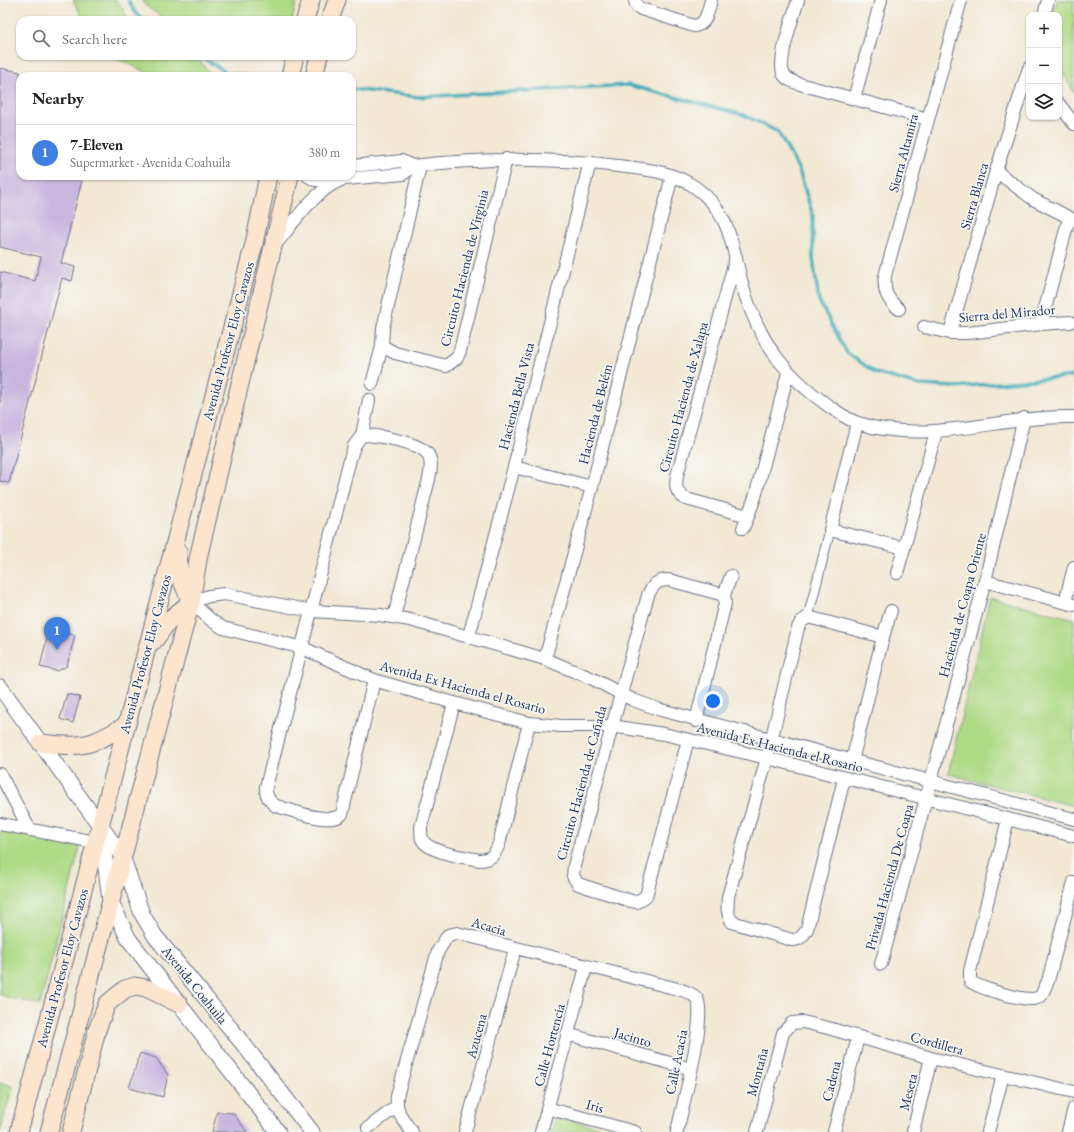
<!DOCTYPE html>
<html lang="en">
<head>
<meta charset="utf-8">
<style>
	body { margin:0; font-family:"EB Garamond",serif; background:#f6f6f6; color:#222 }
	.controls { position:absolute; right:12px; top:12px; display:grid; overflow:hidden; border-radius:8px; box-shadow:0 1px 3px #0004 }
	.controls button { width:36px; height:36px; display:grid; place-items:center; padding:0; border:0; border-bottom:1px solid #e0e0e0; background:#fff; color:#222; font:20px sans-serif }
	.you { position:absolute; left:713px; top:701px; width:14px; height:14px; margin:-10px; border:3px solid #fff; border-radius:50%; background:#1a73e8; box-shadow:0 0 0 6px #1a73e833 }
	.badge { display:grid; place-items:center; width:26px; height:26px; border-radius:50%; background:#1f6fb2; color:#fff; font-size:13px; font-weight:700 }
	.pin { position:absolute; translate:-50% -33px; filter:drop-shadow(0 1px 2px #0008) }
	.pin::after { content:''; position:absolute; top:21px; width:14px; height:12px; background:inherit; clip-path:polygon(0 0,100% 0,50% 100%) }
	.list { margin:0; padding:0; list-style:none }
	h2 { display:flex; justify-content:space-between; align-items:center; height:52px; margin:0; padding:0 16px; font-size:17px }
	h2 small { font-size:13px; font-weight:400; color:#767676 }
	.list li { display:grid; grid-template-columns:26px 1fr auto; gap:12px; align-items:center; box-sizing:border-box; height:56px; padding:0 16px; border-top:1px solid #e0e0e0 }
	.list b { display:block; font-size:15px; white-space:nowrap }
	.list p { margin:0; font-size:13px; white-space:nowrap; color:#767676 }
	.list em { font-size:13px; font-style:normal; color:#767676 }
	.icon { flex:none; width:22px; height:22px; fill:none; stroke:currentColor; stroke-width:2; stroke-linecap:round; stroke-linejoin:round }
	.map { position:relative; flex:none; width:1074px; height:1132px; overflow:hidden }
	.search { position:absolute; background:#fff; box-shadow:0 1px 3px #0004; left:16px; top:16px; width:340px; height:44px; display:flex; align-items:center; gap:10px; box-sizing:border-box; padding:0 14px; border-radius:12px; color:#767676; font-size:15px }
	.panel { position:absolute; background:#fff; box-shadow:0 1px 3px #0004; left:16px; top:72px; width:340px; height:108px; border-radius:12px }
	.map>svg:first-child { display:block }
</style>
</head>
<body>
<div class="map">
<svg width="1074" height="1132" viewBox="0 0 1074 1132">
	<rect width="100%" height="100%" fill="#f6f6f2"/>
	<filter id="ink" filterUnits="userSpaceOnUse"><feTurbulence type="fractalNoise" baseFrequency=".025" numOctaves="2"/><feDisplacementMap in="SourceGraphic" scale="8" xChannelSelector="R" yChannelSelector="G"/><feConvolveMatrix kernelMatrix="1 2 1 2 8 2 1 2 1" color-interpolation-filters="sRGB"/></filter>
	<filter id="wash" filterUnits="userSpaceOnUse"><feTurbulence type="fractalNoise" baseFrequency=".012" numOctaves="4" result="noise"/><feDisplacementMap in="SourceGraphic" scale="16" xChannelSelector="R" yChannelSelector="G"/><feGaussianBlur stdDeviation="0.9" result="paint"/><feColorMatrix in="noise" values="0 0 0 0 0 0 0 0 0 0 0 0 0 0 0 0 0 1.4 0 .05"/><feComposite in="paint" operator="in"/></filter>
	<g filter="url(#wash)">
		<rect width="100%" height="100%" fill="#f2e8d3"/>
		<g fill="#afda86" stroke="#658472">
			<path d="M73,0H117L129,20H84Z"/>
			<path d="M142,0H297L292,20H166L146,6Z"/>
			<path d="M1057,0H1074V93L1059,65V15H1053Z"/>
			<path d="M113,56H187L202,63L211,76H154Z"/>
			<path d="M990,597L1074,619V806L948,774Z"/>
			<path d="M0,828L80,847L40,1005L0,995Z"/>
			<path d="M0,1083L13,1086L0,1132Z"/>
			<path d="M560,1118L617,1132H551L555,1120Z"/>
		</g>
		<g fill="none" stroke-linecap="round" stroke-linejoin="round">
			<g stroke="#3dacba" stroke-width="3.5">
				<path d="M128,0L136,14L145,20"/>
				<path d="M200,56L227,73L248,76"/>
				<path d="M352,89L418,97L628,85L744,115L778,132L799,170L813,216V258L819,301L847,353L876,373L919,385L956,387L1074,376"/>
			</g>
		</g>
		<g id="blocks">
			<g fill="#c8b6df">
				<path d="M0,68L20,72V176H83L61,263L75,267L72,281L62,278L9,483L0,481V272L35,281L41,257L0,247Z"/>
				<path d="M49,629L75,635L67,666L57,671L40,667Z"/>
				<path d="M67,694L80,697L73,723L60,719Z"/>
				<path d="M140,1053L156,1058L168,1075L163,1097L129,1088Z"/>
				<path d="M217,1112L233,1113L247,1132H212Z"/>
			</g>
		</g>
	</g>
	<g filter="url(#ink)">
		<use href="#blocks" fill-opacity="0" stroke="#667087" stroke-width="1"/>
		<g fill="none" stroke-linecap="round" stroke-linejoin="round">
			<defs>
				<path id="pedestrian" d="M808,617L830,530"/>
				<g id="minor">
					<path d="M635,0L636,5L641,9L694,26C707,25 708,10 711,0"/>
					<path d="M798,0C794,15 776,62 784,75C788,81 797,83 803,85L928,119"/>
					<path d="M1044,15L1048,0"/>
					<path d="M854,99L881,0"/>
					<path d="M1059,104L1074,124"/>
					<path d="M352,166L402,161L412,166C483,158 547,157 618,166C644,169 672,171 695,187C735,215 732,256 746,297C763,347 787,377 830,407C838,412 848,420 858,423C928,446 1003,415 1074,417"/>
					<path d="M420,166L383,328L382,346L395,353L446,366L457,358L460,351L506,159"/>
					<path d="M996,171L1033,199L1074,220"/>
					<path d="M308,176L315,180L323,181L403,174L412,166"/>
					<path d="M276,244C294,222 314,191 341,180"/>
					<path d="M736,257L677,476C675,487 676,493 686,499L748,516L755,497L788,373"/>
					<path d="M899,309C887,299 883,291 885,276L961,0"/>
					<path d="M1041,324L1069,218"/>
					<path d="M924,327L950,333H968L1041,324L1070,322"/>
					<path d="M950,333L996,171L1029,68"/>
					<path d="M372,384L382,346"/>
					<path d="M857,423L830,530L904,548L936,432"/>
					<path d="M362,435L369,400"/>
					<path d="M514,467L592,487"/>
					<path d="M743,528L748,516"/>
					<path d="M897,573L904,548"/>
					<path d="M985,581L1074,605"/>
					<path d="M724,595L731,576"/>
					<path d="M1065,602L1074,567"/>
					<path d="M469,636L514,467L590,162"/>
					<path d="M883,637L891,611"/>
					<path d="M545,659L592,487L672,176"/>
					<path d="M374,680L342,814C330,826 292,810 276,806C269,801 265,796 266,787L350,459L354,446L362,435C376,435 416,442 426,452C433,459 431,470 429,479L394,617"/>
					<path d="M454,703L421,827C421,831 421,835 422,839C428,853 466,857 479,860C491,860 495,854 499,844L529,723"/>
					<path d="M688,740L646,896L637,902L631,901L578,884L573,876L574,866L648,595C653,585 657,580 669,580L724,595L725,603L696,721"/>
					<path d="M0,774L30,830"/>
					<path d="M844,779L807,929C803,936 800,940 792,940L732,922C727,914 727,907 728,897L767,758L798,628L801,622L808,617L883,637L852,761"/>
					<path d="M1008,819L970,971V981C980,989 1019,999 1032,999C1036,999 1038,998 1041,996L1048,981L1074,882"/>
					<path d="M1074,819L661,710L633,700L593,679L545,659L410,620L380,615L312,611L224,594L209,596L191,602L211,620L223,628L303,648L374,680L454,703L529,723L562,726H611L664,734L767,758L1074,836"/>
					<path d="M0,824L95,842"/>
					<path d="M881,964L985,581L1024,418"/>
					<path d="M567,1034L691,1069"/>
					<path d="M547,1108L635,1132"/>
					<path d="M368,1128L396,1107"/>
					<path d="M412,1132C403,1119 395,1112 397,1096L438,951L448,935L457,933L678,989C684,991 693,993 697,999C707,1017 682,1108 677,1132"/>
					<path d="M465,1132L515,949"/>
					<path d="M541,1132L586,967"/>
					<path d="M757,1132L783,1033L792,1023L803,1022L828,1028L931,1058L1074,1092"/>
					<path d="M834,1132L858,1037"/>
					<path d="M913,1132L931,1058"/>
					<path d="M988,1132L1003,1075"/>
					<path d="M1068,1132L1074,1108"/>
				</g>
				<g id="tertiary">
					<path d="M0,687L122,856L142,914L155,936L244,1045L312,1132"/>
					<path d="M101,828L110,900L128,938L278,1132"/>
				</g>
				<g id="secondary">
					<path d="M305,20L311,0"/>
					<path d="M330,20L337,0"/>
					<path d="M290,76L295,56"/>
					<path d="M314,76L319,56"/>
					<path d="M178,551L180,577L191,602"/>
					<path d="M154,641L170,619L191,602"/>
					<path d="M41,743C82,748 90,747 126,725"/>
					<path d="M19,1132L254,244L268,176"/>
					<path d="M49,1132L191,602L199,554L290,176"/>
					<path d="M71,1132L97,1030L107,1004L125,989L135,986L146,988L179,1004"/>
				</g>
			</defs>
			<use href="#pedestrian" stroke="#667087" stroke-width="11"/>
			<use href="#minor" stroke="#667087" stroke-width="14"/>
			<use href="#tertiary" stroke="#667087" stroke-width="17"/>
			<use href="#secondary" stroke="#667087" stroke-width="19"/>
			<use href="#pedestrian" stroke="#fff" stroke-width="9"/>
			<use href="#minor" stroke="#fff" stroke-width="12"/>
			<use href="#tertiary" stroke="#fff" stroke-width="15"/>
			<use href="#secondary" stroke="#fce5cf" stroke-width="17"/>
		</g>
	</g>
	<g text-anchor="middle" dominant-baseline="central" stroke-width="3.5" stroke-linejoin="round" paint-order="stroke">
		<g font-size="14" fill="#1b2f5e" stroke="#f6f6f2">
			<text transform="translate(903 153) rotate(-75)">Sierra Altamira</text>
			<text transform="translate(974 196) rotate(-74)">Sierra Blanca</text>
			<text transform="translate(464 268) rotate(-76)">Circuito Hacienda de Virginia</text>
			<text transform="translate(1007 313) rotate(-5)">Sierra del Mirador</text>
			<text transform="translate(228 341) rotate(-75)">Avenida Profesor Eloy Cavazos</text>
			<text transform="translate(516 396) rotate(-76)">Hacienda Bella Vista</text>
			<text transform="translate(683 397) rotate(-75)">Circuito Hacienda de Xalapa</text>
			<text transform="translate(595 414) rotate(-76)">Hacienda de Belém</text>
			<text transform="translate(962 605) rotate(-75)">Hacienda de Coapa Oriente</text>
			<text transform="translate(145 654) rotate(-75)">Avenida Profesor Eloy Cavazos</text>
			<text transform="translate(463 687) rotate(15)">Avenida Ex Hacienda el Rosario</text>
			<text transform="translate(780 747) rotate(14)">Avenida Ex Hacienda el Rosario</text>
			<text transform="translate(581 783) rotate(-75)">Circuito Hacienda de Cañada</text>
			<text transform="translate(889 877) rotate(-75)">Privada Hacienda De Coapa</text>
			<text transform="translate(489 926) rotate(16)">Acacia</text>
			<text transform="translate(62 968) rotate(-75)">Avenida Profesor Eloy Cavazos</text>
			<text transform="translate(195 985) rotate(51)">Avenida Coahuila</text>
			<text transform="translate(476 1036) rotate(-75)">Azucena</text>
			<text transform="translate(633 1037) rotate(16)">Jacinto</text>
			<text transform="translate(937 1043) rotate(15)">Cordillera</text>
			<text transform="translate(549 1045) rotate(-75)">Calle Hortencia</text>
			<text transform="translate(676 1062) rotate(-79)">Calle Acacia</text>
			<text transform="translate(757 1072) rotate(-75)">Montaña</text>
			<text transform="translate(831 1081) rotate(-76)">Cadena</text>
			<text transform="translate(908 1092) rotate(-76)">Meseta</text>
			<text transform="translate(595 1106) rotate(15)">Iris</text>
		</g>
	</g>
</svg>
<div class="controls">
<button>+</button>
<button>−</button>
<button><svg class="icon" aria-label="layers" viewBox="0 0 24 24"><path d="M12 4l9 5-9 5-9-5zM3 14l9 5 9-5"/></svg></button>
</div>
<div class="you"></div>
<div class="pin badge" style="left:57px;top:650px;background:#3f7fe0">1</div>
<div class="search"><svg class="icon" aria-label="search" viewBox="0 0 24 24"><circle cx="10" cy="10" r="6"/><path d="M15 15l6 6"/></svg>Search here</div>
<section class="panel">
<h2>Nearby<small></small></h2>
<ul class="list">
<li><span class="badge" style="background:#3f7fe0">1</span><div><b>7-Eleven</b><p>Supermarket · Avenida Coahuila</p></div><em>380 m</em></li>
</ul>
</section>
</div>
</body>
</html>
